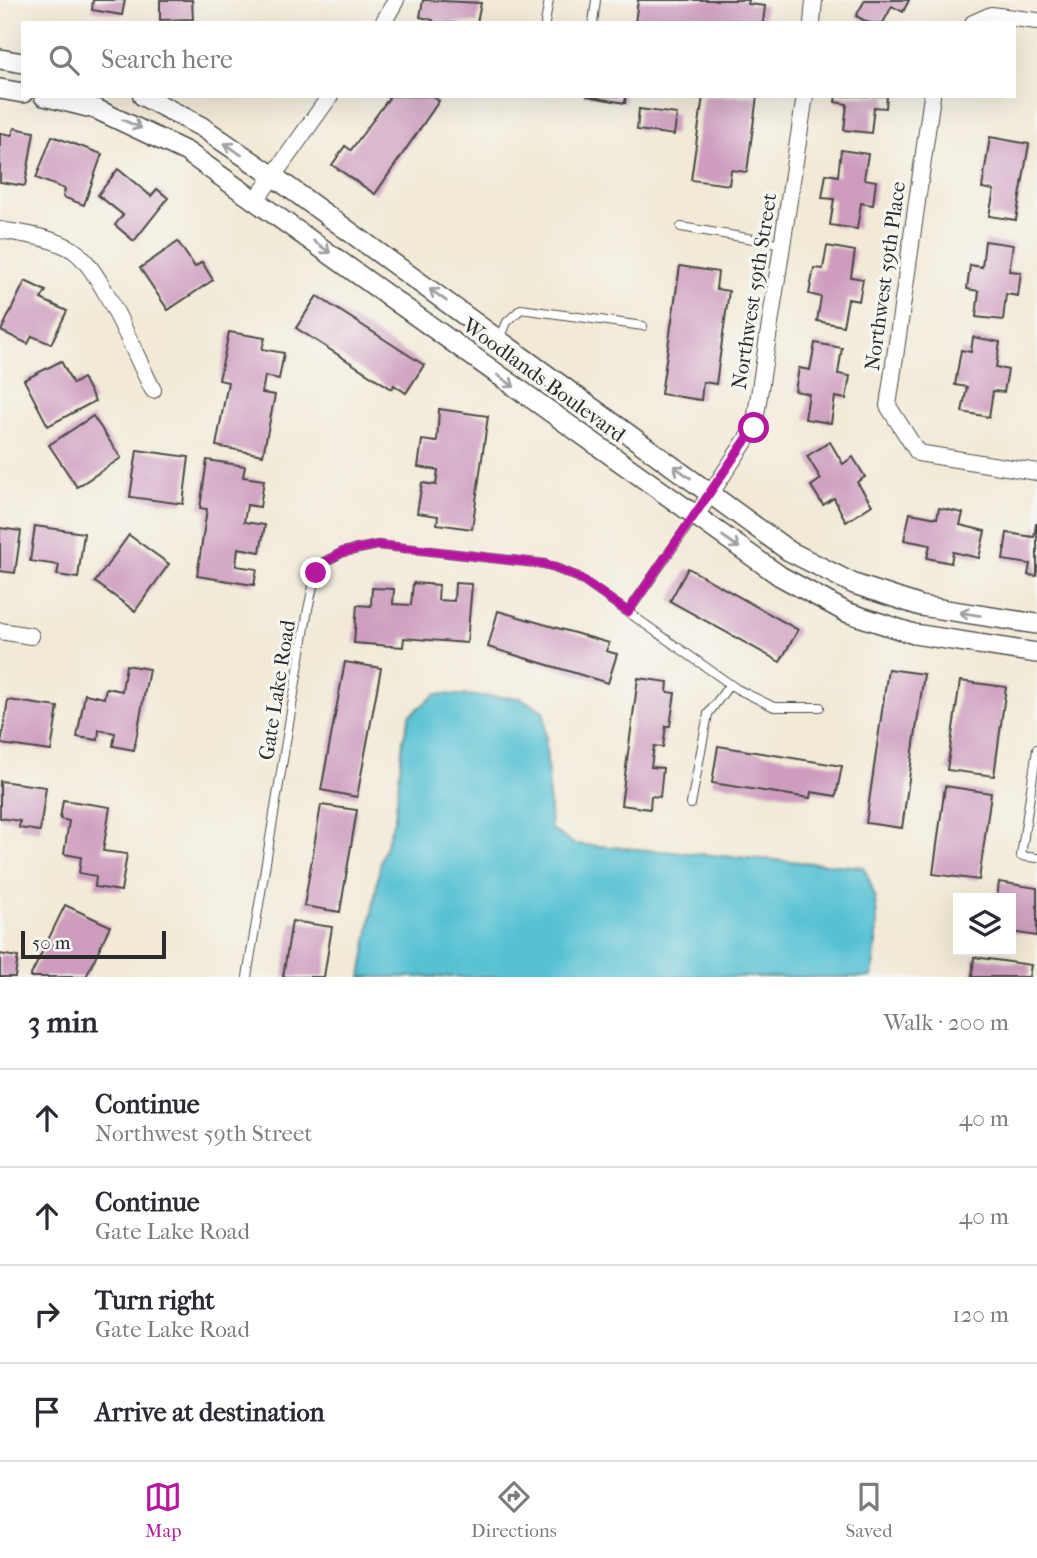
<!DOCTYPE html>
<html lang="en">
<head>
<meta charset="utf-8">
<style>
	body { margin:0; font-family:"IM FELL French Canon",serif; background:#f2f2f3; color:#2b2b33 }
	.controls { position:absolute; right:21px; bottom:21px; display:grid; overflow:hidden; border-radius:0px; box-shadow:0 7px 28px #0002 }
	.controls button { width:63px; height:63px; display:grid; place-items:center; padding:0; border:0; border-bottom:2px solid #e1e1e2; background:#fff; color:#2b2b33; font:35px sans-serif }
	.scale { position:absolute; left:21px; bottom:18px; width:145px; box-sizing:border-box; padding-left:7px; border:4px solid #2b2b2b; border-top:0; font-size:19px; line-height:24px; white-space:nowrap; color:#2b2b2b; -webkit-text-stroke:5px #f6f6f2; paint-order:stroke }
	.stop { position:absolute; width:21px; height:21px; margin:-16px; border:5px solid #b5179e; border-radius:50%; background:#fff }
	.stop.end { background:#b5179e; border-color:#fff; box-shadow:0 2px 7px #0008 }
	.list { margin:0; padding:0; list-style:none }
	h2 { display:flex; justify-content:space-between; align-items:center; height:91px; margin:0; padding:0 28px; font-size:30px }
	h2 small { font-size:23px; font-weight:400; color:#7c7c81 }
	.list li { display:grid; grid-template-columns:46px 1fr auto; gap:21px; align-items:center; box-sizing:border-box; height:98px; padding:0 28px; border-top:2px solid #e1e1e2 }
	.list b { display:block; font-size:26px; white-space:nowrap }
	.list p { margin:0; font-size:23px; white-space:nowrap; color:#7c7c81 }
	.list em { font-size:23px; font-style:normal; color:#7c7c81 }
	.icon { flex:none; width:38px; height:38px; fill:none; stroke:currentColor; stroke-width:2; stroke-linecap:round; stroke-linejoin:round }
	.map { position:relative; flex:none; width:1037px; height:977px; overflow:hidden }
	.search { position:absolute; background:#fff; box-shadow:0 7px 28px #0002; left:21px; right:21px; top:21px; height:77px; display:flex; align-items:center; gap:18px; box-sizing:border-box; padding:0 24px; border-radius:0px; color:#7c7c81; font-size:26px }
	.sheet { height:483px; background:#fff }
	nav { display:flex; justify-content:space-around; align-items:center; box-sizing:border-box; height:98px; border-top:2px solid #e1e1e2; background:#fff; font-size:19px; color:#7c7c81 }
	nav a { display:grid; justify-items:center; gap:4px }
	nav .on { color:#b5179e }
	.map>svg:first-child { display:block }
</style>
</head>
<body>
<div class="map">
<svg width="1037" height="977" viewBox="0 0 1037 977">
	<rect width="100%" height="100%" fill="#f6f6f2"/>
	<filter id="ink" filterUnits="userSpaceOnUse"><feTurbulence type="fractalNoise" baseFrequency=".0143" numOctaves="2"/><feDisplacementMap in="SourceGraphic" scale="14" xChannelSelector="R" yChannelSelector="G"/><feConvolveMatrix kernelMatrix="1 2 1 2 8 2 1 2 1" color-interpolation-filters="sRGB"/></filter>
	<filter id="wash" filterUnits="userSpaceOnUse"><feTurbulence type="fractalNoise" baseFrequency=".00686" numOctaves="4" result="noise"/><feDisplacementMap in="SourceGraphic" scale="28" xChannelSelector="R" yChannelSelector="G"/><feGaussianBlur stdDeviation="1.57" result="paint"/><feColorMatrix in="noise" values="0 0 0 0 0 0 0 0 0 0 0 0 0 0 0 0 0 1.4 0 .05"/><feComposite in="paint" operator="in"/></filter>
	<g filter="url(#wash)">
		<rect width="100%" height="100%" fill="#f2ead7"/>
		<path fill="#57c1d3" stroke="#41767f" stroke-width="2" d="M436,694L520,698L544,711L551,829L574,844L863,867C883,901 877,940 872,977H361L381,860L395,817L403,740L410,715Z"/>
		<g id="blocks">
			<g fill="#ce9cbe">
				<path d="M93,0H125L122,15L92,10Z"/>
				<path d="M160,0H192L193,19L160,20Z"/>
				<path d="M423,0L481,3L477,23H433V20L420,17Z"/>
				<path d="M638,0H749L748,4L765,6L763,23H635Z"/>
				<path d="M865,0H909L903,12L892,6L883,23H869L856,16Z"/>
				<path d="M386,96H432L439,101L375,194L332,165L345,146L351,150L389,98Z"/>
				<path d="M586,96H626L625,103Z"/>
				<path d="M703,96H757L747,172L731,170L729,185L691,180Z"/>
				<path d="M836,96H887L886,108L874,107L871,133L844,130L847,104L835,102Z"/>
				<path d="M639,109L677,114L674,135L637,130Z"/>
				<path d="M14,128L34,132L25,186L0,182V133L12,135Z"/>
				<path d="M52,136L102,154L84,205L63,197L65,189L36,178Z"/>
				<path d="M990,137L1029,144L1016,220L989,216L994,190L982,188Z"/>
				<path d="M841,150L868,154L864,179L876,181L873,205L861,203L857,229L830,225L834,199L822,198L826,174L838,176Z"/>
				<path d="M118,169L151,196L157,189L168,198L134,241L115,225L123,215L98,195Z"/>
				<path d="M985,241L1013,245L1009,271L1021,272L1018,296L1006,294L1003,320L976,317L979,291L967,289L970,265L982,267Z"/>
				<path d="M178,242L195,267L202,262L213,280L168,310L140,268Z"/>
				<path d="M827,246L855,251L851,277L863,279L859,301L848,299L843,326L817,321L821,297L809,294L814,268L823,269Z"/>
				<path d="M680,266L718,272L716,289L729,291L716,384L703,382L701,400L661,394Z"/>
				<path d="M25,281L46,291L41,299L67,311L51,344L32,336L28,344L1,331Z"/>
				<path d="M317,296L424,365L406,393L394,385L392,389L296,328Z"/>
				<path d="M229,332L265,338L262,349L284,353L279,379L265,376L262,393L275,395L263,455L216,446L228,382L219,380Z"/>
				<path d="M973,337L1000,342L996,367L1008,370L1004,392L993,391L989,417L962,412L967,387L955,385L961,350L971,352Z"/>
				<path d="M815,343L842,348L838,374L850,376L846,399L835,397L831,423L805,419L809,394L795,391L799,368L810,370Z"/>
				<path d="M61,361L73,384L83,378L95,401L48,426L24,380Z"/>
				<path d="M439,409L488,416L472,529L437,524L438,516L417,513L422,483L436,485L438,470L418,467L422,440L437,442Z"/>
				<path d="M93,416L121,458L77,487L49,445Z"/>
				<path d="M830,442L843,464L853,457L865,477L857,482L872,505L846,522L834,498L823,505L811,486L821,479L807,456Z"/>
				<path d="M137,450L189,457L183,504L130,497Z"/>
				<path d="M207,460L245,466L243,477L264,480L260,507L247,505L244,522L265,525L260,552L238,548L236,566L257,569L254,585L197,576L207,509L200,508Z"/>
				<path d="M939,508L963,513L960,525L985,531L979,558L953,552L951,563L927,558L930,545L904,540L910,513L937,518Z"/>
				<path d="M1036,524H1037V576L1028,575L1030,564L1003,560L1007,533L1034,537Z"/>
				<path d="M35,526L84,533L78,578L57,575L59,565L30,561Z"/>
				<path d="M0,528L21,531L15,573L0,571Z"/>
				<path d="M129,535L169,564L135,611L95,582Z"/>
				<path d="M688,568L798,630L780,662L670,601Z"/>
				<path d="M413,583L439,585L438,600L454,601L455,583L472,584L467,643L404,638L403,647L354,643L357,605L371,606L372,588L394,589L393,604L411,605Z"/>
				<path d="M498,611L609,643L606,651L617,654L608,683L488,647Z"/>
				<path d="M345,662L381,668L357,797L321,790Z"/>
				<path d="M126,665L149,669L134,750L113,746L115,733L99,730L98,740L77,737L85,694L104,698L106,688L122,691Z"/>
				<path d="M888,669L924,674L902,828L866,823Z"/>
				<path d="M638,678L668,682L667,692L675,693L670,726H666L663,747L654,746L651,767L663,768L660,797L651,796L650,809L621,805Z"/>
				<path d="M960,681L1006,687L994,776L947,770Z"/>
				<path d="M8,700L58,707L51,751L1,744Z"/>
				<path d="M718,746L842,766L836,796L811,792L810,798L712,783Z"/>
				<path d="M0,781L46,787L40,831L19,828L20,821L0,818Z"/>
				<path d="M945,786L991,793L979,880L933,874Z"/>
				<path d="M63,800L110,807L103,851L127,854L121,891L95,887L96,876L79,873L81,857L64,854L69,821L60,819Z"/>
				<path d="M321,805L357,810L340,912L304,906Z"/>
				<path d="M999,882L1037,888V936L1011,932V898H997Z"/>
				<path d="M65,905L110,926L86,977H30Z"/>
				<path d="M292,921L332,927L324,977H283Z"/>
				<path d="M0,954L18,957L15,977H0Z"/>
				<path d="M974,957L1031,965L1029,977H972Z"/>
			</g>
		</g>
	</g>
	<g filter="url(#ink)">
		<use href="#blocks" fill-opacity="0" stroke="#494845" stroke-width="2"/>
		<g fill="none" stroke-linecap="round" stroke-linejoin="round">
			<defs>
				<g id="service">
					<path d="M545,23L549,0"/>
					<path d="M593,23L596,0"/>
					<path d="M681,227L783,244"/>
					<path d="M500,339L507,322L521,309L643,326"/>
					<path d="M628,612L694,517"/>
					<path d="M1037,749L1021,856L1037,858"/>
					<path d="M691,804L708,714L730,684"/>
					<path d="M247,977L308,609L316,573L324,562L343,552L378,545L545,564L578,577L737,689L774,707H820"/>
				</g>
				<g id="minor">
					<path d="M383,23L396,0"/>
					<path d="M812,23L814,0"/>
					<path d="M973,23L991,15L1037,21"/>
					<path d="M932,96L888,406L918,453L1037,472"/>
					<path d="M256,200L330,96"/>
					<path d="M0,230C23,234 52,237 73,250C102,269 135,356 153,390"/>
					<path d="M695,517L754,428L805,96"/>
					<path d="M0,631L31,636"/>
				</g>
				<g id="tertiary">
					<path d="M0,59L23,63"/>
					<path d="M0,89L23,93"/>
					<path d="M44,96L96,109L187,152L780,576L846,612L914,634L1037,653"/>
					<path d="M143,96L202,127L273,176L789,551L854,584L921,606L1037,624"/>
				</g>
			</defs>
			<use href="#service" stroke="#494845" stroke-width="10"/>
			<use href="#minor" stroke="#494845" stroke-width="18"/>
			<use href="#tertiary" stroke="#494845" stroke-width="22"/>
			<use href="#service" stroke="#fff" stroke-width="8"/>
			<use href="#minor" stroke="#fff" stroke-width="16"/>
			<use href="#tertiary" stroke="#fff" stroke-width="19"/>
		</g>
		<defs><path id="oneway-shaft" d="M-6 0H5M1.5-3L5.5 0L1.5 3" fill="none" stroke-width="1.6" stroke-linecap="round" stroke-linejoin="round" transform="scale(1.75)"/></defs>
		<g stroke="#a0a0a0">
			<use href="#oneway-shaft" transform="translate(132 124) rotate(24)"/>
			<use href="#oneway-shaft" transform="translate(233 149) rotate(-145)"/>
			<use href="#oneway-shaft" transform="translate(322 247) rotate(36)"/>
			<use href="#oneway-shaft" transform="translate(438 295) rotate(-144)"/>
			<use href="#oneway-shaft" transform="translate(506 381) rotate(36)"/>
			<use href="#oneway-shaft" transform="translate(682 472) rotate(-144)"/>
			<use href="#oneway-shaft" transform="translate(731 542) rotate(35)"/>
			<use href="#oneway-shaft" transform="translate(970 614) rotate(-171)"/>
		</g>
	</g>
	<g fill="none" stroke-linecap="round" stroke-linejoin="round" filter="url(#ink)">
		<path stroke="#b5179e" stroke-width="9" d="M316,573L324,562L343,552L378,545L545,564L578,577L628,612L754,428"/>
	</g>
	<g text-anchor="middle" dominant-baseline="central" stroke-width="6" stroke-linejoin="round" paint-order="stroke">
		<g font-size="21" fill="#2b2b2b" stroke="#f6f6f2">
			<text transform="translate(885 276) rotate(-82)">Northwest 59th Place</text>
			<text transform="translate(754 291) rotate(-81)">Northwest 59th Street</text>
			<text transform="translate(544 380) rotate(36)">Woodlands Boulevard</text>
			<text transform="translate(277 690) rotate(-81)">Gate Lake Road</text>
		</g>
	</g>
</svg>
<div class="controls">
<button><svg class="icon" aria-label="layers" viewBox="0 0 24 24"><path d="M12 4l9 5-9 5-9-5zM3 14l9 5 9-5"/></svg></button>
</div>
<div class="scale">50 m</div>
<div class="stop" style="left:754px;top:428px"></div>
<div class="stop end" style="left:316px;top:573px"></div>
<div class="search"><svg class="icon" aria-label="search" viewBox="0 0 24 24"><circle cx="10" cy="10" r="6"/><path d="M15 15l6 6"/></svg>Search here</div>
</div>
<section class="sheet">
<h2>3 min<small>Walk · 200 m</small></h2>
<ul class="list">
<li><svg class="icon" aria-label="ahead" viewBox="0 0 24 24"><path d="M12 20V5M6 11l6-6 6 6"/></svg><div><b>Continue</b><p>Northwest 59th Street</p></div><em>40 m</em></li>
<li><svg class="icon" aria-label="ahead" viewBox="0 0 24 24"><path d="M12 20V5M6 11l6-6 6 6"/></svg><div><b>Continue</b><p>Gate Lake Road</p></div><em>40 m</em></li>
<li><svg class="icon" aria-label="right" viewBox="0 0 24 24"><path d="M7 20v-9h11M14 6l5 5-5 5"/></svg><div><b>Turn right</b><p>Gate Lake Road</p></div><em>120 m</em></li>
<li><svg class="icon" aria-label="arrive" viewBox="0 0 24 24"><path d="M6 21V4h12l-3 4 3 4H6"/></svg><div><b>Arrive at destination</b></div></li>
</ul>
</section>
<nav>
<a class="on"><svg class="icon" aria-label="map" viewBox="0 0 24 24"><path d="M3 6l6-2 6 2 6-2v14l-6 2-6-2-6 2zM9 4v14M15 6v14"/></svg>Map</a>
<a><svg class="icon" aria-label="directions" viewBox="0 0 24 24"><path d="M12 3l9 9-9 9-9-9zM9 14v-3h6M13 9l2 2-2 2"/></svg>Directions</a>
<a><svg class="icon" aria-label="saved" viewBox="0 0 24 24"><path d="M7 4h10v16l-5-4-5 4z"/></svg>Saved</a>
</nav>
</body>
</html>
